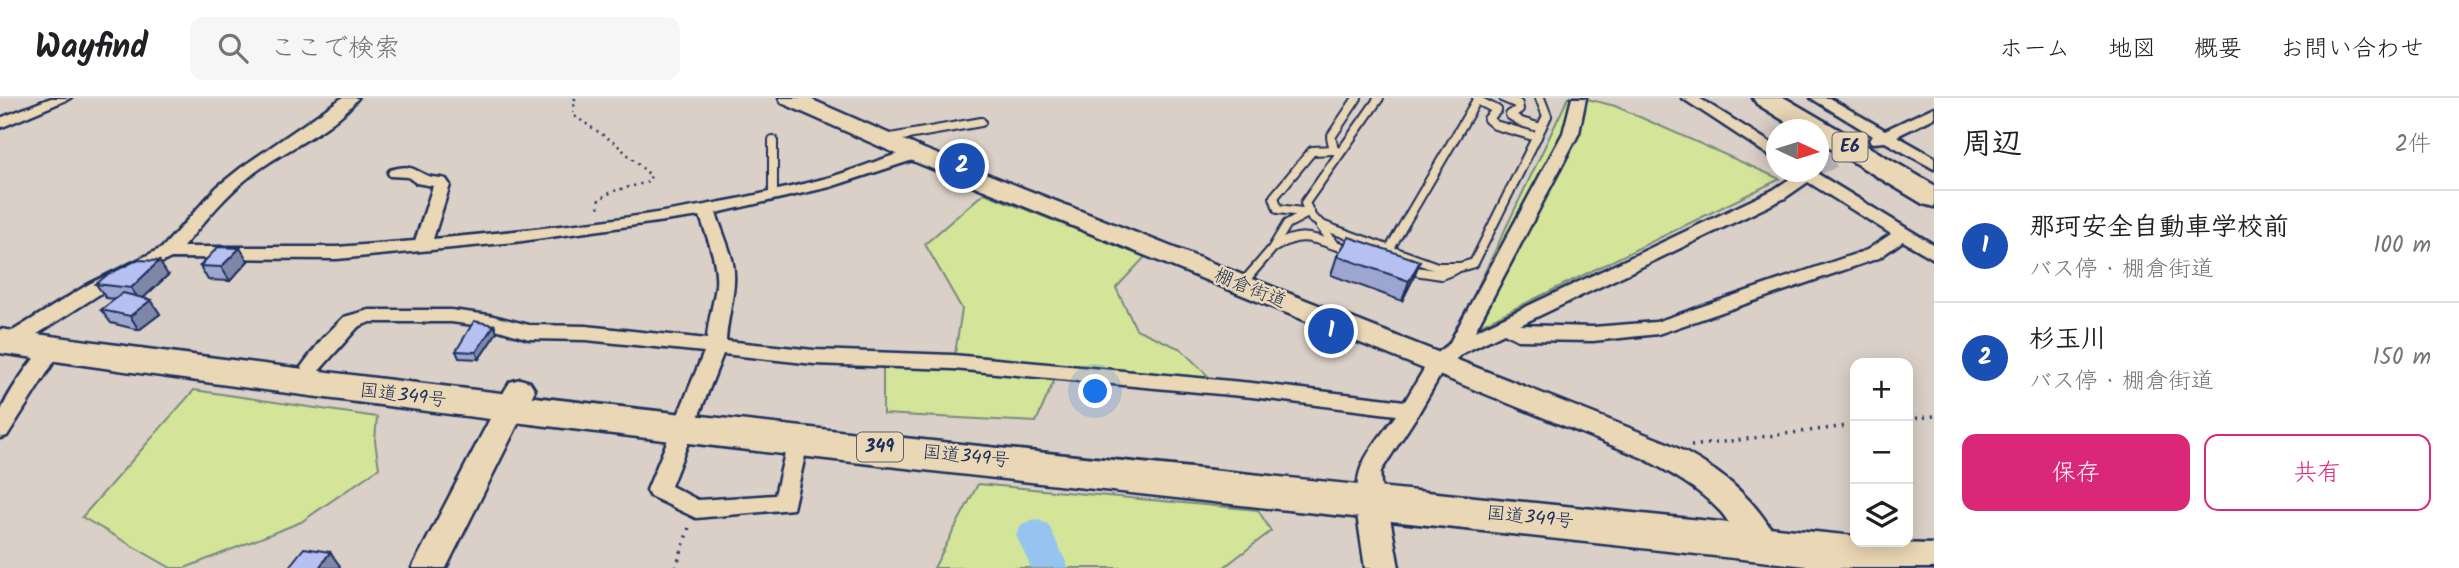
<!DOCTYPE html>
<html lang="ja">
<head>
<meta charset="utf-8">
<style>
	body { margin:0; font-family:Kalam,"Klee One",sans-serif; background:#f6f6f6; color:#202124 }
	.controls { position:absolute; right:21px; bottom:21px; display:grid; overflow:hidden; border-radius:14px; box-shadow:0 4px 18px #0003 }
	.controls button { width:63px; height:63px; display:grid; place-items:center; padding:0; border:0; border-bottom:2px solid #e0e0e0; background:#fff; color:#202124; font:35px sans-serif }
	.compass { position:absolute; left:1766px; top:21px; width:63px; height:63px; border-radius:50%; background:#fff; box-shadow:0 4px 18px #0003; rotate:94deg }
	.you { position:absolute; left:1096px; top:294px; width:24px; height:24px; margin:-18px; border:5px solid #fff; border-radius:50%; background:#1a73e8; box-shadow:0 0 0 10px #1a73e833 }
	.badge { display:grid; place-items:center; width:46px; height:46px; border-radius:50%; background:#db2777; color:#fff; font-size:23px; font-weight:700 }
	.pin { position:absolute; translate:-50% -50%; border:4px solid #fff; box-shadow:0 2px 7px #0006 }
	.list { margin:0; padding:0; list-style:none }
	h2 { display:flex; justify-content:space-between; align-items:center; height:91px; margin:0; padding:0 28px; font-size:30px }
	h2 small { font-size:23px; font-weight:400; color:#757577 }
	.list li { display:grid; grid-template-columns:46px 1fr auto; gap:21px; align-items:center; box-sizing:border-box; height:112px; padding:0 28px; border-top:2px solid #e0e0e0 }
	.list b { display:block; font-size:26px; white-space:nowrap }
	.list p { margin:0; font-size:23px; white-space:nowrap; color:#757577 }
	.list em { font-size:23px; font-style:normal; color:#757577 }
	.actions { display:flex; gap:14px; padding:21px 28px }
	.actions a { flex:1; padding:16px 0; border:2px solid #db2777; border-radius:14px; text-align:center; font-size:24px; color:#db2777 }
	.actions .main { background:#db2777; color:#fff }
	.icon { flex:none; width:38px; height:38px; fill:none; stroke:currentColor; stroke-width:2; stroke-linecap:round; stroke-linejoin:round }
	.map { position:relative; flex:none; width:1934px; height:470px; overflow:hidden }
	header { display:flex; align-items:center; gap:42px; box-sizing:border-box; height:98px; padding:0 35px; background:#fff; border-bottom:2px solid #e0e0e0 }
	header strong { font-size:33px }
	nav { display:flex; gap:38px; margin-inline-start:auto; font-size:24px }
	.search { width:490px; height:63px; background:#f6f6f6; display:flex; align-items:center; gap:18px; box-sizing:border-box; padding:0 24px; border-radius:14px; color:#757577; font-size:26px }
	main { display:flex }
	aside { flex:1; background:#fff }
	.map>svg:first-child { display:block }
</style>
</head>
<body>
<header>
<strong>Wayfind</strong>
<div class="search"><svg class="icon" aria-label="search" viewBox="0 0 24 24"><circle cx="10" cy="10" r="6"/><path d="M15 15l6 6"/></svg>ここで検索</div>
<nav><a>ホーム</a><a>地図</a><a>概要</a><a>お問い合わせ</a></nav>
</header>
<main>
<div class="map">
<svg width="1934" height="470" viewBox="0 0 1934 470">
	<rect width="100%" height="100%" fill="#dad0c7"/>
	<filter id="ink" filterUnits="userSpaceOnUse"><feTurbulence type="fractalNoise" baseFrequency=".0143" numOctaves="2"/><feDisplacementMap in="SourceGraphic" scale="14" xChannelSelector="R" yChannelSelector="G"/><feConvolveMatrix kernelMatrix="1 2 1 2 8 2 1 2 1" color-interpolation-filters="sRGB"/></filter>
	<g filter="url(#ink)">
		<g fill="#d4e599" stroke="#788a7c" stroke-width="2">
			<path d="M1568,0H1583L1615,8L1780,81L1477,229L1460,226Z"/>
			<path d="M984,95L1145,159L1116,190L1136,231L1181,251L1211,281L1060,269L1036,324L883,316V268L953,269L962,211L925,146Z"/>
			<path d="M194,292L377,319L375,343L379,370L301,424L185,470H171L82,419Z"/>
			<path d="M978,386L1258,412L1271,433L1223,470H934Z"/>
		</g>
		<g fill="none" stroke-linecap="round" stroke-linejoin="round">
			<path fill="#96c4f1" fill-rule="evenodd" d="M1035,421L1048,426L1069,470H1031L1016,437L1022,426Z"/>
			<path stroke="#b4b0b2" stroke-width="17" stroke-dasharray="17 8" stroke-linecap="butt" d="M1818,68L1876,42"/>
			<defs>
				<g id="lane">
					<path d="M1379,0L1305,105L1312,120L1324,128L1437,169H1460L1474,165L1547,18L1540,0"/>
					<path d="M1504,0L1518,6L1519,11L1510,17L1521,24L1541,30"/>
					<path d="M1477,2L1497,12L1488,21L1495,27L1537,39"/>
					<path d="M885,41L981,24"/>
					<path d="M773,42V97"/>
					<path d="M1340,54L1334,52L1331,39L1357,0"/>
					<path d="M1310,115L1278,111L1274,99L1312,53L1334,52"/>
					<path d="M1320,127L1335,147L1353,153"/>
					<path d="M1275,149C1297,135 1310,138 1334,147"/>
					<path d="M1389,152L1478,0"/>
					<path d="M1403,171L1441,177L1456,171"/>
					<path d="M1241,187L1272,151L1287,126L1306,116"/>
				</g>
				<g id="street">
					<path d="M51,0H71L0,30V20Z"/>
					<path d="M342,0H358C332,33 287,50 254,75C226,96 205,123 183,149H337L415,143L433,88L416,85L408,79L390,78L388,75L390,72C412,66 411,71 428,78C433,80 440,79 446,81L450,87L433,141C562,129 694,115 819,82C852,74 883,59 916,51L922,53L924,56L922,59L830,89L716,115C721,130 728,146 732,161C739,187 727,217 726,243L814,252L953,257L1252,285L1405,303L1430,261L1449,246L1563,35L1572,0H1586L1579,35L1475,233L1773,92L1797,76L1796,74L1818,73V76L1934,147V161L1903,143L1879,160L1658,236L1593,243L1518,242L1504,235L1463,255L1444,271L1418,316L1381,373C1379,385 1385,399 1379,409L1371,412L1363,409C1345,374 1377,344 1396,317L1252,299L953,271L814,266L723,256L671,388L698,402L775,397L790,334L798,332L806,334L809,340L793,411L696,420L650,398L647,392L704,254L586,242L529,241L489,229L451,224H370L358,229L318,274H304L301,269L322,241L344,219L369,212H451L489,217L529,227L586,228L707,241C708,222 714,205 716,187C718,163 707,140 700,118L515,144L337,161L171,160L103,194L17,249H3L0,244L3,239L89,186L162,150L217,89L242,69ZM1808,84L1891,136L1867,152L1656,224L1593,229L1520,227L1785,100Z"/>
					<path d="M1682,0H1699L1776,48V60L1770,58Z"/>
					<path d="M1811,0H1829L1885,32L1934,9V20L1897,38L1934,59V71L1885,44L1872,45L1869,42L1873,38Z"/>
					<path d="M52,244L59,246L62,251L7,338L0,340C0,333 0,324 0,317C2,303 39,248 52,244Z"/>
				</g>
				<g id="secondary">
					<path d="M779,0H808L924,51L1665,344C1713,367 1754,396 1779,445L1774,455C1766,458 1761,460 1753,456C1744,452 1729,422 1720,413C1698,390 1671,375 1643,360L908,61L782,5Z"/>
					<path d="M520,281L530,284L535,292L446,470H412L505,292L510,284Z"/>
					<path d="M1371,390L1383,394L1387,403L1399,470H1365L1355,403L1359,394Z"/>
				</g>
				<g id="highway">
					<path d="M1753,0H1785L1934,87V109L1923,106L1818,43V32H1799L1757,6Z"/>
					<path d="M0,231C616,317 1236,373 1855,438V444L1934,446V470H1825C1216,403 606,344 0,255Z"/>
				</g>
			</defs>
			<use href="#lane" stroke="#1b2f5e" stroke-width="12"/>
			<use href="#street" stroke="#1b2f5e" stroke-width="5"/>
			<use href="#secondary" stroke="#1b2f5e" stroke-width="5"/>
			<use href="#highway" stroke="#1b2f5e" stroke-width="5"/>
			<path stroke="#1b2f5e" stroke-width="2.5" stroke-dasharray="2 4.5" stroke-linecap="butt" d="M575,0L573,17L615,45L651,78L648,84L614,93L599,101L598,114"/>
			<g stroke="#1b2f5e" stroke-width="3.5" stroke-dasharray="2 6" stroke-linecap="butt">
				<path d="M1908,321L1934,318"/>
				<path d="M1691,348L1855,327"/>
				<path d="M676,470L690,426"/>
			</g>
			<use href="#lane" stroke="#ead7b5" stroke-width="8"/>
			<use href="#street" fill="#ead7b5" fill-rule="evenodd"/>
			<use href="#secondary" fill="#ead7b5" fill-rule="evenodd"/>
			<use href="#highway" fill="#ead7b5" fill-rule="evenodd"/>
		</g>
		<g fill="#9da6d0" stroke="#1b2f5e" stroke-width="2">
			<path d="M1337,158L1420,163L1412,183L1402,203L1331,177Z"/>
			<path d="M248,163L230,183L208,182L200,168Z"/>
			<path d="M168,177L143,200L151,202L160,216L139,232L111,225L101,212L116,201L106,200L96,186Z"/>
			<path d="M494,227L497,234L479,261L459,260L456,253Z"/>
		</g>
		<g fill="#7f87a9" stroke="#1b2f5e" stroke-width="2">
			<path d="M240,150L248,163L230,183L221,169Z"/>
			<path d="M159,163L168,177L140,203L131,190Z"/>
			<path d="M1420,163L1412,183L1402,203L1409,183Z"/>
			<path d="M151,202L160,216L139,232L130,218Z"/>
			<path d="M494,227L497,234L479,261L476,254Z"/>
			<path d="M330,454L340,468L338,470H319Z"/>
		</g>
		<g fill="#b6c1f2" stroke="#1b2f5e" stroke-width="2">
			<path d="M1349,139L1420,163L1409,183L1337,158Z"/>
			<path d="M218,149L240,150L221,169L200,168Z"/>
			<path d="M137,162L159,163L131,190L96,186L107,177Z"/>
			<path d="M123,195L151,202L130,218L101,212Z"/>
			<path d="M474,223L494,227L476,254L456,253Z"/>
			<path d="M304,450L330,454L319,470H288Z"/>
		</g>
	</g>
	<g text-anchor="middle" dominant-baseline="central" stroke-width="5" stroke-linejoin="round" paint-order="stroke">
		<g fill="#ead7b5" stroke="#596178" stroke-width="2">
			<rect x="1832.5" y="34.5" width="35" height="29" rx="5"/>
			<rect x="857" y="334.5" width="46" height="29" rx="5"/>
		</g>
		<g font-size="18" font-weight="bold" fill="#1b2f5e">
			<text x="1850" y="49">E6</text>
			<text x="880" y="349">349</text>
		</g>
		<g font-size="19" fill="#1b2f5e" stroke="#ead7b5">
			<text transform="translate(1250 191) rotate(22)">棚倉街道</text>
			<text transform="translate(403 298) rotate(7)">国道349号</text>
			<text transform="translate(966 359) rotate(6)">国道349号</text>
			<text transform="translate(1530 420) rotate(6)">国道349号</text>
		</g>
	</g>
</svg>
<div class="controls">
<button>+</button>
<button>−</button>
<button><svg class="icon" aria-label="layers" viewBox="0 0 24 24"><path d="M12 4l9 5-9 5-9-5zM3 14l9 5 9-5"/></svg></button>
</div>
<svg class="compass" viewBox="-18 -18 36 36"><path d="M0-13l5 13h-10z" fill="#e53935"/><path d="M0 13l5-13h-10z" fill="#757577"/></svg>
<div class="you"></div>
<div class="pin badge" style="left:1331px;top:233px;background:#1a4fb4">1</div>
<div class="pin badge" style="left:962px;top:68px;background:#1a4fb4">2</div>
</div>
<aside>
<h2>周辺<small>2件</small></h2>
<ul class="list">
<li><span class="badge" style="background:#1a4fb4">1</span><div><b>那珂安全自動車学校前</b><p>バス停 · 棚倉街道</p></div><em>100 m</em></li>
<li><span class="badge" style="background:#1a4fb4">2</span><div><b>杉玉川</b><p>バス停 · 棚倉街道</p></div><em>150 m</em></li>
</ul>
<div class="actions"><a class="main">保存</a><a>共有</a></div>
</aside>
</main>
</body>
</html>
